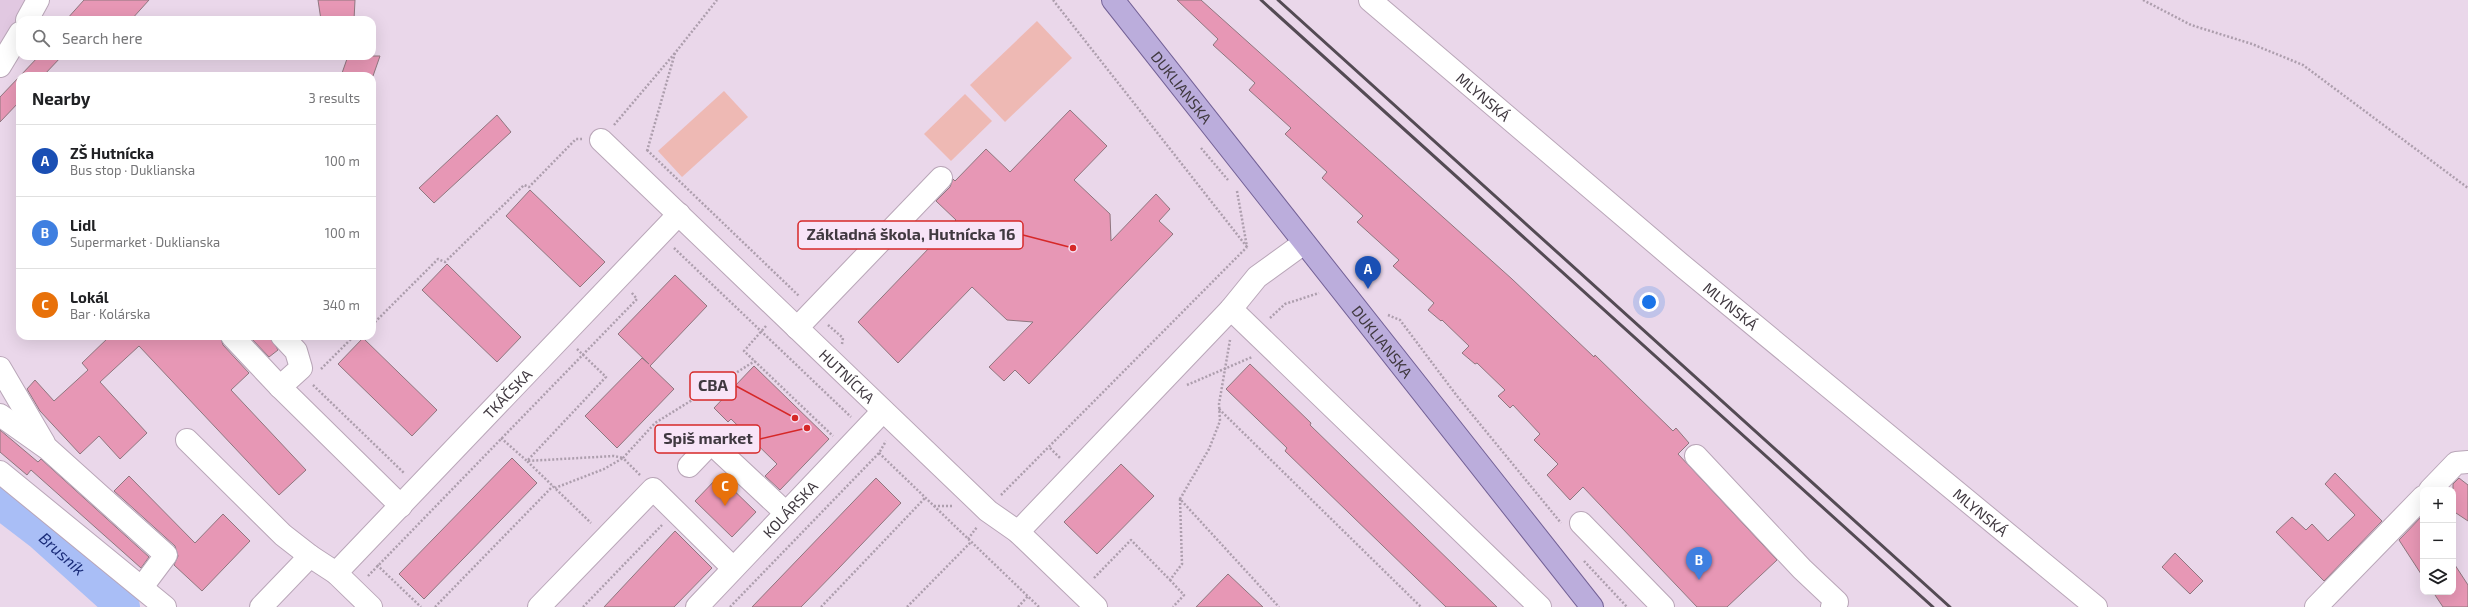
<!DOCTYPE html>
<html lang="en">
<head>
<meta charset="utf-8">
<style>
	body { margin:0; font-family:"Exo 2",sans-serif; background:#f2f2f2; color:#202124 }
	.controls { position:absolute; right:12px; bottom:12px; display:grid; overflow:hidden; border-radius:8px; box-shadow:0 4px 16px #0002 }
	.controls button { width:36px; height:36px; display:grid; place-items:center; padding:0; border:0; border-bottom:1px solid #e0e0e0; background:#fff; color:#202124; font:20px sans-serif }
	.you { position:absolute; left:1649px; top:302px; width:14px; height:14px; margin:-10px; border:3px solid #fff; border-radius:50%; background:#1a73e8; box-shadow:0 0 0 6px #1a73e833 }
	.badge { display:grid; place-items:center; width:26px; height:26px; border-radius:50%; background:#7c3aed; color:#fff; font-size:13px; font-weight:700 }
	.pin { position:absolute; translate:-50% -33px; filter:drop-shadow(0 1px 2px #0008) }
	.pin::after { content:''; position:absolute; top:21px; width:14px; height:12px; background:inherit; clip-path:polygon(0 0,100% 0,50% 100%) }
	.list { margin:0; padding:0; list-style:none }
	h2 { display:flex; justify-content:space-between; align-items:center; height:52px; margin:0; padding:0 16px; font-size:17px }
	h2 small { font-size:13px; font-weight:400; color:#757577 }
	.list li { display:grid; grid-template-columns:26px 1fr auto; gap:12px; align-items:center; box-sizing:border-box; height:72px; padding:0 16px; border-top:1px solid #e0e0e0 }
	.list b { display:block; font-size:15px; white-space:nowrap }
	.list p { margin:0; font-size:13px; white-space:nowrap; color:#757577 }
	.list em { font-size:13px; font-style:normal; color:#757577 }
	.icon { flex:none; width:22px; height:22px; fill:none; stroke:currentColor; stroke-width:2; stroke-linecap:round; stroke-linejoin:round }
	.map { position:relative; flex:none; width:2468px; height:607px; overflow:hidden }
	.search { position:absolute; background:#fff; box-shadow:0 4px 16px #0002; left:16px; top:16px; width:360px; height:44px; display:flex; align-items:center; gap:10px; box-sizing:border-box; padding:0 14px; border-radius:12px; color:#757577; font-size:15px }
	.panel { position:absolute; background:#fff; box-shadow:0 4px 16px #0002; left:16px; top:72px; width:360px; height:268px; border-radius:12px }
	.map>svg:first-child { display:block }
</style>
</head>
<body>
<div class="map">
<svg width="2468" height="607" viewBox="0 0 2468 607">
	<rect width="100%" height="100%" fill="#ead7ea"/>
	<path fill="#e1c8e1" d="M0,0H46L0,75Z"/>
	<g fill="#eeb9b4">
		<path d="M1037,21L1072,58L1005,122L970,85Z"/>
		<path d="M724,91L748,117L682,177L658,151Z"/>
		<path d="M965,94L992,121L951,161L924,134Z"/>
	</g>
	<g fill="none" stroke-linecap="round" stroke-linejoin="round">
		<path stroke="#a9bef6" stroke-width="34" id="s1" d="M0,502L42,534L123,607"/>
	</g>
	<g fill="#e797b5" stroke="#8f767f">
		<path d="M84,0H149L131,20H66Z"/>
		<path d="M318,0H355L354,20H321Z"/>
		<path d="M1177,0H1201L1512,279L1594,357L1595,355L1673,431L1676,428L1689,443L1678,454L1777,560L1727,607H1697L1583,487L1570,500L1547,475L1558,464L1534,440L1540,434L1513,405L1510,408L1498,396L1505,390L1477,363L1475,364L1462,353L1469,346L1442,320L1441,321L1428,310L1434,303L1393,266L1399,260L1357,222L1363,216L1322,178L1327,172L1285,134L1291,128L1249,90L1255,83L1213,45L1218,39Z"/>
		<path d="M39,56H62L43,76H20Z"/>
		<path d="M348,56H380L373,76H341Z"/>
		<path d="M20,76V101L0,122V97Z"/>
		<path d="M1070,110L1107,146L1074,180L1110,214L1111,241L1156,194L1170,209L1159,221L1173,234L1029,384L1015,370L1004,381L989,367L1033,322L1007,320L972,287L898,363L858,322L956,220L936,201L950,187L953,179L955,181L986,149L1010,172Z"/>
		<path d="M497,115L511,132L434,203L419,188Z"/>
		<path d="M530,190L605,262L580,287L506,216Z"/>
		<path d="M447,264L521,337L497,362L422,290Z"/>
		<path d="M675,275L707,306L650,366L674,389L617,448L585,416L642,358L649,364L618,334Z"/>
		<path d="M110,336H220L223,345L249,373L231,390L306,470L279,495L139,346L100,382L147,433L120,459L99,436L80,454L40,411L27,389L35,380L54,401L88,370L82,363Z"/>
		<path d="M249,336H270L278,350L269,357Z"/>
		<path d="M363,338L437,410L412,436L338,364Z"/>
		<path d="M1250,364L1311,423L1310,425L1497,607H1446L1285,451L1287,448L1226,389Z"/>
		<path d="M754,366L829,439L780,490L765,476L777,464L731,419L728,422L714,408Z"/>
		<path d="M0,430L38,462L41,459L149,557L141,568L31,470L27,475L0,452Z"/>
		<path d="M512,458L537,483L424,599L399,574Z"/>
		<path d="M1121,464L1154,496L1097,554L1064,522Z"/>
		<path d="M2335,473L2382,521L2324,581L2276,532L2292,517L2306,530L2312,524L2328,541L2355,515L2325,484Z"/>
		<path d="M129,476L195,543L223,514L250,541L202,591L174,565L178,556L175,546L114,491Z"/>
		<path d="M719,476L756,512L732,537L695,501Z"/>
		<path d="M876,478L901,503L839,568L801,607H752Z"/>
		<path d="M2459,478L2468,485V521L2453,511V484Z"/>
		<path d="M2423,515V577L2399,540Z"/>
		<path d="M675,531L712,568L674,607H604Z"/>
		<path d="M2175,553L2203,581L2190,594L2162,567Z"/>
		<path d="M2453,562L2468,585V607H2443L2433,592H2453Z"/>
		<path d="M1228,574L1263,607H1196Z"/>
	</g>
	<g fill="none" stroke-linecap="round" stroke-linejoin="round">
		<defs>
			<g id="minor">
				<path id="s2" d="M1370,0L1685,268L2096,607"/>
				<path d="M27,20L38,0"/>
				<path d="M0,66L20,33"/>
				<path id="s3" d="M601,140L988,511L1018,532L1096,607"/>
				<path d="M1231,309L1540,607"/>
				<path d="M797,328L941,178"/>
				<path d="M232,336L280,387L401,506"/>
				<path d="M0,368L44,443"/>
				<path d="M280,387L301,368L296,351L282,336"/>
				<path d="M0,415L48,449L166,555L142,587"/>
				<path d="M187,440L283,535L310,556"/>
				<path d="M1696,456L1802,569L1837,602L1832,607"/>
				<path d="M689,466L711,443L786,513"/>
				<path d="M0,472L165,607"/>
				<path d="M2430,490L2456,463L2468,462"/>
				<path d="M1581,523L1663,607"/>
				<path d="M1018,532L1231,309L1257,277L1304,243"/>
				<path id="s4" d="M336,573L679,214"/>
				<path d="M261,607L310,556L336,573L371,607"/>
				<path d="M539,607L653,489L733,568"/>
				<path id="s5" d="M697,607L883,411"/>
				<path d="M2316,607L2423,497"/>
			</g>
			<g id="major">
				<path id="s6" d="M1113,0L1592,607"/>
			</g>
		</defs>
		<use href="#minor" stroke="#b9a6b8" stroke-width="24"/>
		<use href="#major" stroke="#736196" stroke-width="24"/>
		<g stroke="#ad9ead" stroke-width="2.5" stroke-dasharray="2 2" stroke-linecap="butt">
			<path d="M1053,0L1247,247"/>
			<path d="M2143,0L2191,25L2252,44L2303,65L2468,188"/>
			<path d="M614,125L675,53"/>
			<path d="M1201,148L1228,180"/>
			<path d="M647,150L799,296"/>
			<path d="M647,151L675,53L717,0"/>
			<path d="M1237,191L1247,247"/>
			<path d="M674,248L851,417"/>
			<path d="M1388,315L1400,320L1457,396L1561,523"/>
			<path d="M1270,318L1285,304L1319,293"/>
			<path d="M372,325L438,259L445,262L524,185L529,187L576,139H582"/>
			<path d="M828,325L843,338L842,344"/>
			<path d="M766,326L744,351L833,436"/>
			<path d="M577,349L606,377L527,461L591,523"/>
			<path d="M321,369L354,336"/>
			<path d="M313,385L404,473"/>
			<path d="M1187,385L1252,357"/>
			<path d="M1219,409L1421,607"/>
			<path d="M501,438L527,461L614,456L623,458L604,469L555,488"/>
			<path d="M1050,448L1061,459"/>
			<path d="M879,453L1039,607"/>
			<path d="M640,475L623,458L655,423L755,361"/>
			<path d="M1001,495L1247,247"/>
			<path d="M1180,499L1209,449L1220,421L1219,404L1230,340"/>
			<path d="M934,506H953"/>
			<path d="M968,539L977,527"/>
			<path d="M1584,561L1627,607"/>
			<path d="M377,565L421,607"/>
			<path d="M368,576L637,299L631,292"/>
			<path d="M1094,578L1131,540L1170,580L1182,564L1180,499L1279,607"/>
			<path d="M1170,580L1184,595L1173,607"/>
			<path d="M435,607L553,486"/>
			<path d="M583,607L662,525"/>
			<path d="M730,607L879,453L886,441"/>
			<path d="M821,607L925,498"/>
			<path d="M907,607L971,542"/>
			<path d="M1018,607L1028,596"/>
		</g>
		<use href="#minor" stroke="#fff" stroke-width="22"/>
		<use href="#major" stroke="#bbaddc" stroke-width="22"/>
		<g stroke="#544b54" stroke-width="3">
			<path d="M1261,0L1933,607"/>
			<path d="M1278,0L1950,607"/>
		</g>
	</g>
	<g text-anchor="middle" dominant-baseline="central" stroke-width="3" stroke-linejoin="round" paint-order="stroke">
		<g font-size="15" fill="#403940" stroke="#f8e4f7">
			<text stroke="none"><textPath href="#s6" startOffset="111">DUKLIANSKA</textPath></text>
			<text stroke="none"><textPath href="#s2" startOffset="149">MLYNSKÁ</textPath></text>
			<text stroke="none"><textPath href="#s2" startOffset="473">MLYNSKÁ</textPath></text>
			<text stroke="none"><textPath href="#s6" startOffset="435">DUKLIANSKA</textPath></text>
			<text stroke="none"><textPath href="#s3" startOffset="341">HUTNÍCKA</textPath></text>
			<text stroke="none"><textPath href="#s4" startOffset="248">TKÁČSKA</textPath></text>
			<text stroke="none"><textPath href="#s5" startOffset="135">KOLÁRSKA</textPath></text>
			<text stroke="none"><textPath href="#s2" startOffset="797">MLYNSKÁ</textPath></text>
		</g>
		<g font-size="16" font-style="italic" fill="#1a2c79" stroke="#f8e4f7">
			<text stroke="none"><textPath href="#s1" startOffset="81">Brusník</textPath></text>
		</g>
	</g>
	<path fill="none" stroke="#d62828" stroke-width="1.5" d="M1073 248L1023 235M795 418L736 386M807 428L760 439"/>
	<g fill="#d62828" stroke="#f8e4f7" stroke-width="1.5">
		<circle cx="1073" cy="248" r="4"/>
		<circle cx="795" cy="418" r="4"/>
		<circle cx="807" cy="428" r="4"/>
	</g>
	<g fill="#f8e4f7" stroke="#d62828" stroke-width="1.5">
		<rect x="798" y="221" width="225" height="28" rx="4"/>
		<rect x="690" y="372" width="46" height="28" rx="4"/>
		<rect x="655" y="425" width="105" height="28" rx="4"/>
	</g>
	<g font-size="16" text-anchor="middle" font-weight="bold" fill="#403940">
		<text x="911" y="240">Základná škola, Hutnícka 16</text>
		<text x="713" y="391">CBA</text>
		<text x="708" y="444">Spiš market</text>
	</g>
</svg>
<div class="controls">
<button>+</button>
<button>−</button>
<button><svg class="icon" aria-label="layers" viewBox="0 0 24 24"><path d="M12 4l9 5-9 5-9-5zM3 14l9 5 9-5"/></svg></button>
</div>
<div class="you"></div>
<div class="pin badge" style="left:1368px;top:289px;background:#1a4fb4">A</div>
<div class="pin badge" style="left:1699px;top:580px;background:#3f7fe0">B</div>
<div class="pin badge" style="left:725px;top:506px;background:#e8710a">C</div>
<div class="search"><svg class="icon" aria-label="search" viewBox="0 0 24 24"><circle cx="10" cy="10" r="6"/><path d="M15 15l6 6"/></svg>Search here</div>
<section class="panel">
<h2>Nearby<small>3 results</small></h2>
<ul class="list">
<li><span class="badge" style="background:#1a4fb4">A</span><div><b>ZŠ Hutnícka</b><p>Bus stop · Duklianska</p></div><em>100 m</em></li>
<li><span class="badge" style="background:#3f7fe0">B</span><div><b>Lidl</b><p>Supermarket · Duklianska</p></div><em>100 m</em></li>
<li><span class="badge" style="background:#e8710a">C</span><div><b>Lokál</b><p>Bar · Kolárska</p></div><em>340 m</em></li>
</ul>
</section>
</div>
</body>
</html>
